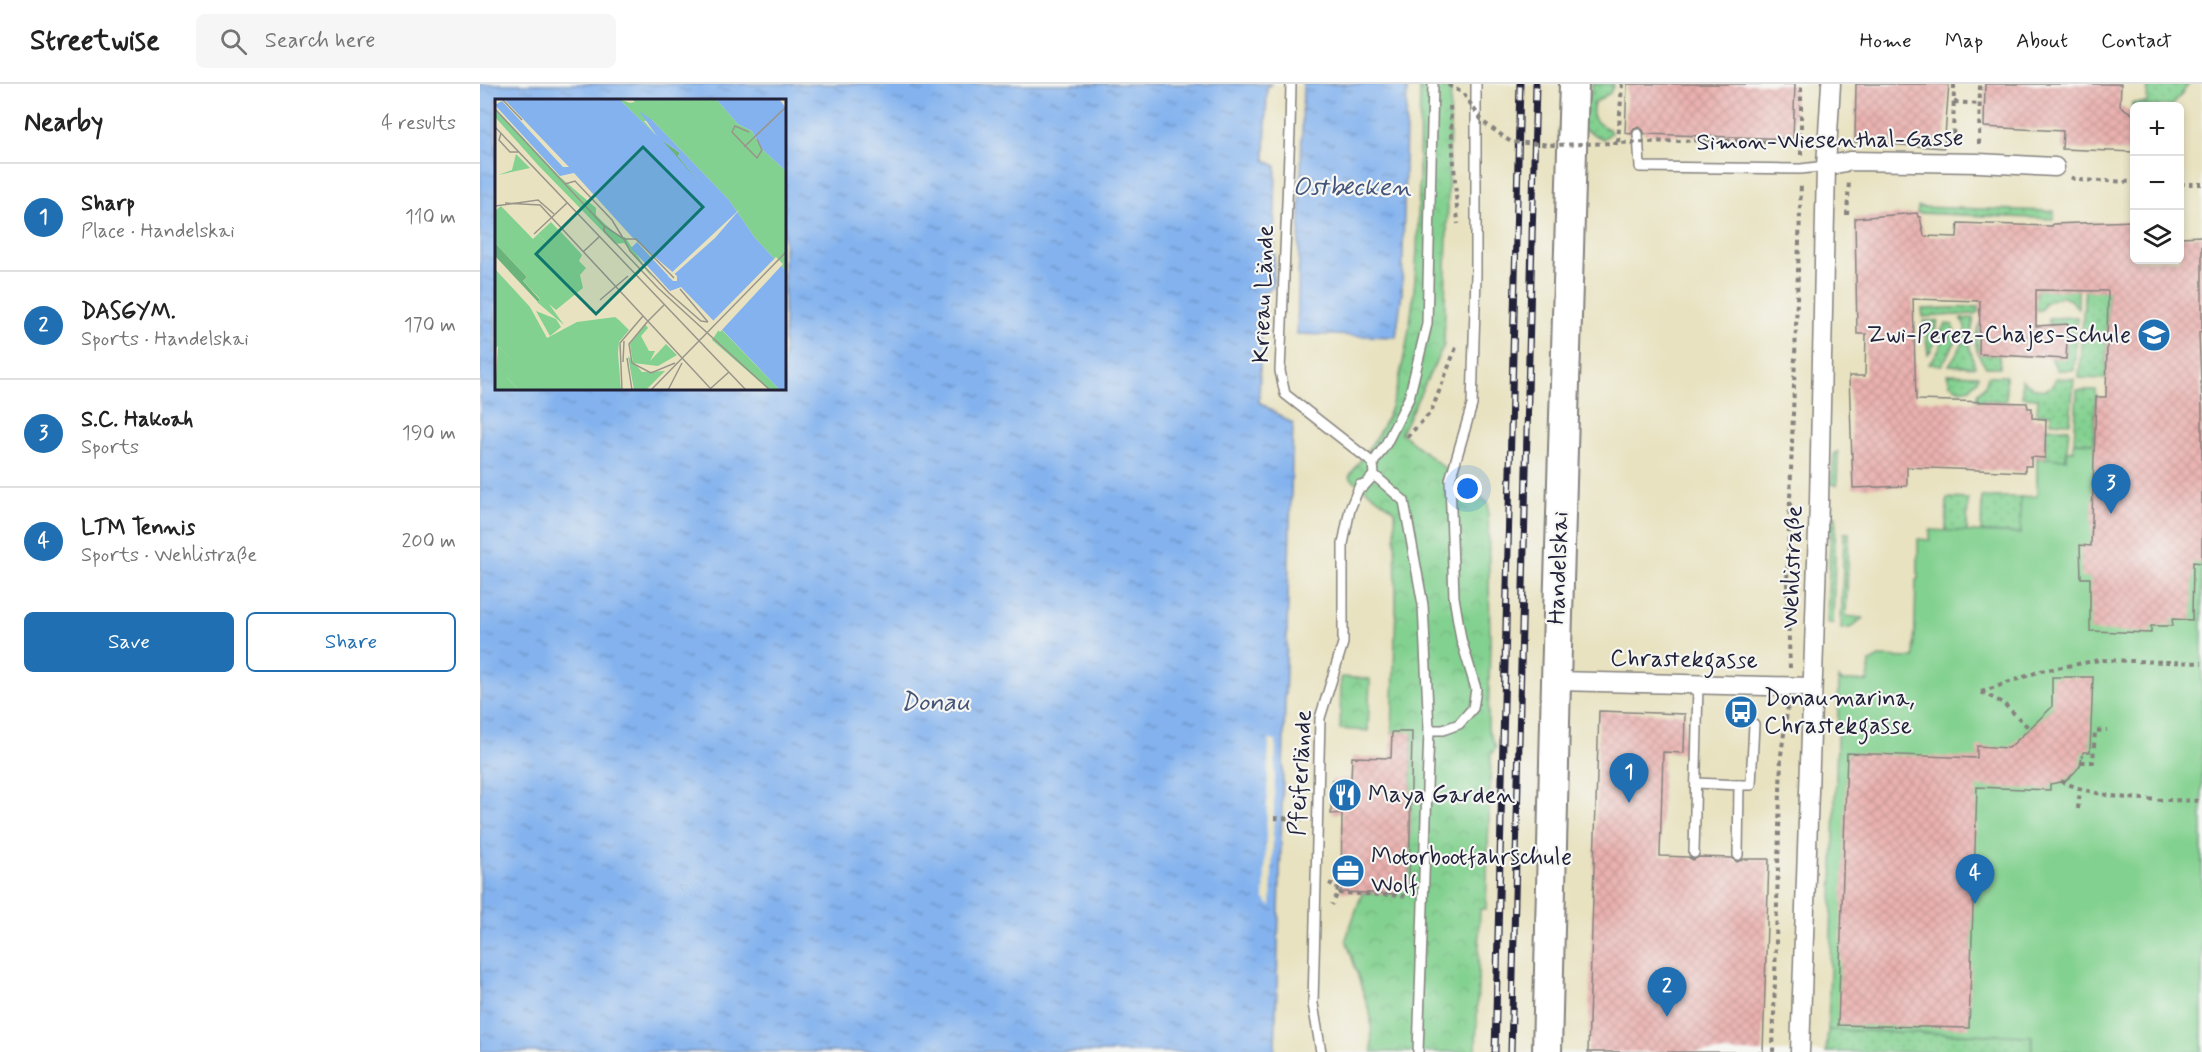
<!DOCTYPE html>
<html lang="en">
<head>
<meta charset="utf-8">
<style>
	body { margin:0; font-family:Mynerve,sans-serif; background:#f6f6f6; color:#222 }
	.controls { position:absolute; right:18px; top:18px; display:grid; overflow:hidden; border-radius:9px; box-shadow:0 3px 9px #0003 }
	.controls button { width:54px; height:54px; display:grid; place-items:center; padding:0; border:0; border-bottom:2px solid #e0e0e0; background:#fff; color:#222; font:30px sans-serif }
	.you { position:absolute; left:988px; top:405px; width:21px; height:21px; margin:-15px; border:4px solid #fff; border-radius:50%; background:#1a73e8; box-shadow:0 0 0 9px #1a73e833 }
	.badge { display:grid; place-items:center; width:39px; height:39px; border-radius:50%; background:#1f6fb2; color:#fff; font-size:20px; font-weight:700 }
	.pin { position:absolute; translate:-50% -50px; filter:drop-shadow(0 2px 3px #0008) }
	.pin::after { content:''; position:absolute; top:32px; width:21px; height:18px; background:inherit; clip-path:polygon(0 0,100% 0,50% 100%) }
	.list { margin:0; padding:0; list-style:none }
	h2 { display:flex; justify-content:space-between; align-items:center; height:78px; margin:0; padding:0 24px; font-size:26px }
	h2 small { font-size:20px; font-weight:400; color:#767676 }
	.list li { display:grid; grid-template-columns:39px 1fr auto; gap:18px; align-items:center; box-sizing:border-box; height:108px; padding:0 24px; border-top:2px solid #e0e0e0 }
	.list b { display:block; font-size:22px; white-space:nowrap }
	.list p { margin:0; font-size:20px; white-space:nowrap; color:#767676 }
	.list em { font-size:20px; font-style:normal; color:#767676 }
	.actions { display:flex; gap:12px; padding:18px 24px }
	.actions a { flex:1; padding:14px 0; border:2px solid #1f6fb2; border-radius:9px; text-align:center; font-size:21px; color:#1f6fb2 }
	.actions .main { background:#1f6fb2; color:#fff }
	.icon { flex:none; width:33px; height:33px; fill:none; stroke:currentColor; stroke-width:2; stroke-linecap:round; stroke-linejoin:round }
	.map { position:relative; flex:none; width:1722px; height:968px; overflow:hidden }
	header { display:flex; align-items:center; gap:36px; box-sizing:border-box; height:84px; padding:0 30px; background:#fff; border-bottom:2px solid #e0e0e0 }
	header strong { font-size:28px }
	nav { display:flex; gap:33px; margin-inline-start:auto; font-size:21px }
	.search { width:420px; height:54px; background:#f6f6f6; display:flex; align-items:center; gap:15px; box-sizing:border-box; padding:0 21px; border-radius:9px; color:#767676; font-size:22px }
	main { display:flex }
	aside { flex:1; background:#fff }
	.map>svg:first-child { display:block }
</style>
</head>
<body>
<header>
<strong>Streetwise</strong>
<div class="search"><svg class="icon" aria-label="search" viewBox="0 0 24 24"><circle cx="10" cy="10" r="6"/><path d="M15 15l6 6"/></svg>Search here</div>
<nav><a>Home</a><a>Map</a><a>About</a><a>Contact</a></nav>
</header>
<main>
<aside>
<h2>Nearby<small>4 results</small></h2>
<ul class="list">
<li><span class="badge">1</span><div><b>Sharp</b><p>Place · Handelskai</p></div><em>110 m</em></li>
<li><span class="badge">2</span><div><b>DASGYM.</b><p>Sports · Handelskai</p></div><em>170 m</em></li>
<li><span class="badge">3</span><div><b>S.C. Hakoah</b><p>Sports</p></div><em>190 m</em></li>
<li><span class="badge">4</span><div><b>LTM Tennis</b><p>Sports · Wehlistraße</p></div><em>200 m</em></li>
</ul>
<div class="actions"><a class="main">Save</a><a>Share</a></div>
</aside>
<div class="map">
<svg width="1722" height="968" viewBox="0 0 1722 968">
	<defs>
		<pattern id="grass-dots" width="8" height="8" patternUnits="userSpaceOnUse" patternTransform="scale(1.5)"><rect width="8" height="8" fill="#83d190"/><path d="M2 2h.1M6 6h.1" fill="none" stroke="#71b37d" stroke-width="1.8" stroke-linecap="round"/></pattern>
		<pattern id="park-crowns" width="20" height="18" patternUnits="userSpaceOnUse" patternTransform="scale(1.5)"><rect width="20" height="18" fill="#83d190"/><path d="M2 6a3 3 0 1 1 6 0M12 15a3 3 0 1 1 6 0" fill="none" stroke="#71b37d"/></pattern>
		<pattern id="water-ripples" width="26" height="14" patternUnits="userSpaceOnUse" patternTransform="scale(1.5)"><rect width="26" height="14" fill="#83b2ee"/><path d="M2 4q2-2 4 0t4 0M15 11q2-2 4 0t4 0" fill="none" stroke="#6b90c2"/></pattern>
		<pattern id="building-cross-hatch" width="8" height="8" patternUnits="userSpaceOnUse" patternTransform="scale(1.5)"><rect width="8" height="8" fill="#e9b1af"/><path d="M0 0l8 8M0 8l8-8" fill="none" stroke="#c89897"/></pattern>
	</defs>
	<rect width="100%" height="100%" fill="#f6f6f2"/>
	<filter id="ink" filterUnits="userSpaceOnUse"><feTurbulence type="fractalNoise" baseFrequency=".0167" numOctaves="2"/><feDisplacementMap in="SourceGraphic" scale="12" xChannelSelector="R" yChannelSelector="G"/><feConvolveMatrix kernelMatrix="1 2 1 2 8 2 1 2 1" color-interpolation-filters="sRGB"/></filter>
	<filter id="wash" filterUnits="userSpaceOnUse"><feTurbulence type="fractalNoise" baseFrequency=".008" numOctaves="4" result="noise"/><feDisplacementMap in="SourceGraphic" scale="24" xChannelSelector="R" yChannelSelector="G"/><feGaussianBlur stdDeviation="1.35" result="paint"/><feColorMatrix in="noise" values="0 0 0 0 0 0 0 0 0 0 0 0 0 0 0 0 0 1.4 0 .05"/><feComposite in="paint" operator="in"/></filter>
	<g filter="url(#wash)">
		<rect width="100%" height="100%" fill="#e8e2c0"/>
		<g fill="url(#grass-dots)" stroke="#527a66" stroke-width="1.5">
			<path d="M1112,0H1134L1130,9L1114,19C1110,33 1116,40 1129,45L1131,49L1123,55L1105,46L1079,53L1078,48L1081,42L1100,29L1112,6Z"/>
			<path d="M1668,0H1709L1692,22H1654V31L1652,29V19H1667Z"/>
			<path d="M1438,123L1574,127V135L1437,129Z"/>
			<path d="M1598,170V224L1590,216L1581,212L1566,218L1561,226L1534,228L1556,213L1557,192Z"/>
			<path d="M1607,170L1629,171L1626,295L1599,294Z"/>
			<path d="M1523,222L1501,226L1495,230L1443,233L1442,225Z"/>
			<path d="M1597,233L1594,286H1577L1571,274H1586L1588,241L1569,240V234Z"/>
			<path d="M1494,234L1489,260L1495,283L1469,281C1478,266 1493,252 1481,235Z"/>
			<path d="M1444,237H1458C1451,249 1460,257 1448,270Z"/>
			<path d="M1501,239L1499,270L1519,271L1520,283H1506C1495,269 1491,255 1501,239Z"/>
			<path d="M1466,240L1473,241L1476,257L1462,281L1449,280L1460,265L1462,245Z"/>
			<path d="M1467,290L1498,291L1497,296L1490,304L1480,306L1470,300Z"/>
			<path d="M1508,292H1526V317L1497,316V310L1505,302Z"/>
			<path d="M1576,294L1594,295L1590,339L1571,338V330H1557L1558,314L1542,313V296C1553,306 1570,312 1576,294Z"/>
			<path d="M1597,306H1616L1614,359L1594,358Z"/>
			<path d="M1566,343L1589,345L1578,451L1501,448L1502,413H1557V374H1565Z"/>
			<path d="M1356,368H1358L1357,401L1351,400L1354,370Z"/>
			<path d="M1467,414L1488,415L1487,448L1466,447Z"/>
			<path d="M1351,432H1356L1353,539H1347Z"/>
			<path d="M1364,449H1369L1366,532L1383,534L1370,544L1361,545Z"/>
			<path d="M1348,946L1552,952V968H1346Z"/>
		</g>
		<g fill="url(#park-crowns)" stroke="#527a66" stroke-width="1.5">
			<path d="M940,0H971L964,261L921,349L1008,419L1010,558L1008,645L1016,663L1011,671L1006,825H1000L996,968H892L891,933L866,855L882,809L916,810L917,801L929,800L932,649L912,648L916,522L915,427L869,393C883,371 903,348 911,323C944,222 938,105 940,0Z"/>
			<path d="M861,593L890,595L888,647L860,645Z"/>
		</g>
		<path fill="#83d190" stroke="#527a66" stroke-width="1.5" d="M1616,313L1694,323L1722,324V968H1552V952L1348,946L1359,594L1361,597H1388L1390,578L1399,573L1434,574L1436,496L1438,495V455L1450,456V446L1541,450L1540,413L1557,412V374L1587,375V367H1593L1594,358L1614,359Z"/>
		<g fill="url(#water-ripples)" stroke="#526a94" stroke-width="1.5" fill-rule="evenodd">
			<path d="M0,0H791L787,3L785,76L796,82L793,203L782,210L779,318L813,340L795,968H0ZM16,16H304V304H16Z"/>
			<path d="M823,0H927L922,209L916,253L817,250Z"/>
		</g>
		<path fill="#e8e2c0" d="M789,656L796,657L791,822L784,815Z"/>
		<g id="blocks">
			<g fill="url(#building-cross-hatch)">
				<path d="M1147,0H1315L1313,55L1165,50L1163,46L1158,43L1154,45L1151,50L1145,49Z"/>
				<path d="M1376,0H1469L1464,64L1375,58Z"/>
				<path d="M1505,0H1641L1640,22L1654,31V68L1582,65L1583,47L1504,43Z"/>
				<path d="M1437,129L1438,133H1440L1444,152L1477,153L1478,139L1572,142L1573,140L1654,137V176H1700V153L1722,152V247L1719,248L1722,324V479L1713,478L1712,536L1692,535L1693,542H1671V549L1610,547V494H1601L1600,461L1611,462L1616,313H1626L1628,207L1556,206V242L1588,240L1586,275L1499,270L1500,217L1433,215L1436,316L1547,319L1548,324H1552V334L1566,335L1565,374L1551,373V382H1545V388L1427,383V402L1373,404L1369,292H1385L1386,250H1377L1375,134Z"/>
				<path d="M1572,593H1613L1610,668H1603L1600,682L1593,690L1585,697L1570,700V706L1497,703L1489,944L1358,941L1367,669L1497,674V662L1529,664L1572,623Z"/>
				<path d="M1119,627L1205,630L1204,669L1183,668L1180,772L1208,773L1213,776L1219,773L1252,774L1257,778L1264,775H1289L1283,968H1108Z"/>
				<path d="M912,648H932L929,801H917L916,810L861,808L862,729L851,730L852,696L871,695L872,673L911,674Z"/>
			</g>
		</g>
	</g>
	<g filter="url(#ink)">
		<use href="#blocks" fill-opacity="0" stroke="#85827e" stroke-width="1.5"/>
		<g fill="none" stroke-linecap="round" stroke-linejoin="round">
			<defs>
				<g id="service">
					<path d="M811,0L810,46L800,287L805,310L893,379"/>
					<path d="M1158,50L1160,83L1321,85L1346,82"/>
					<path d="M949,646H963L979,640L993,624L996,605L981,555L974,513L970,396L992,321L996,191V0"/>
					<path d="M1216,699L1259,701L1258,771"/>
					<path d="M1259,701H1271L1274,640"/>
					<path d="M1214,769L1218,601"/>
					<path d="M841,968L833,920L840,634L863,559V460L870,425L880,401L883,403L894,391"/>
					<path d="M938,968L949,646L943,521L924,417L894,391L893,379L906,360L929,314L947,240L953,0"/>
				</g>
				<g id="minor">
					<path d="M1346,82L1370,77L1499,79L1575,83"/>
					<path d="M1076,597L1332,603"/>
					<path d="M1320,968L1339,418L1346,82L1351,0"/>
				</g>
				<path id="primary" d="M1067,968L1076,597L1094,0"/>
			</defs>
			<use href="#service" stroke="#85827e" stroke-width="12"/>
			<use href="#minor" stroke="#85827e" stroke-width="21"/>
			<use href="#primary" stroke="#85827e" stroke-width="32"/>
			<g stroke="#85827e" stroke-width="4" stroke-dasharray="4.5 4.5" stroke-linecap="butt">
				<path d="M1474,18L1500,20"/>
				<path d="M970,22L978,140"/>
				<path d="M1228,56L1296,58L1322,62"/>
				<path d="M1138,58L1142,0"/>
				<path d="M1473,59L1474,0"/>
				<path d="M1499,60L1500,0"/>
				<path d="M1321,71V0"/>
				<path d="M1591,93L1596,96L1654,98"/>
				<path d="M1700,100H1722"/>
				<path d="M1367,131L1369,97"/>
				<path d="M927,353L951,328L977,261"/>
				<path d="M1310,584L1307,502L1321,100"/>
				<path d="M1501,608L1561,587L1619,576L1722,579"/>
				<path d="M1501,608L1523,619L1549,644"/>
				<path d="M1601,678H1613L1615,647L1627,646"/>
				<path d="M1581,697C1626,718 1674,715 1722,717"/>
				<path d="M1598,725L1600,706"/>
				<path d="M794,734L823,735"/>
				<path d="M849,799L857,803L858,809L852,821"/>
				<path d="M858,809L930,812"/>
				<path d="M1293,968L1301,671L1308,621"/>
			</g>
			<use href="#service" stroke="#fff" stroke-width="9"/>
			<use href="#minor" stroke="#fff" stroke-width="18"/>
			<use href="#primary" stroke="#fff" stroke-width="28"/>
			<defs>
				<g id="rail">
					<path d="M1015,968L1040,0"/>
					<path d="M1031,968L1056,0"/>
				</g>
			</defs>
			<use href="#rail" stroke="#22223b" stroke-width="7"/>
			<use href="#rail" stroke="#f6f6f2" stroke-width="4.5" stroke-dasharray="14" stroke-linecap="butt"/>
			<path stroke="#85827e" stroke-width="4" stroke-dasharray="4.5 4.5" stroke-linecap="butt" d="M968,1L983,9L1003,38L1031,58L1074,61L1228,56"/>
		</g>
	</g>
	<defs>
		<symbol id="school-disc" viewBox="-11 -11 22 22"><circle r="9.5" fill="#1f6fb2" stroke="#f6f6f2"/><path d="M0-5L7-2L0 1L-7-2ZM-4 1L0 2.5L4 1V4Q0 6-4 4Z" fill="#fff"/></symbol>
		<symbol id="bus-disc" viewBox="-11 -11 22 22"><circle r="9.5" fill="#1f6fb2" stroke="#f6f6f2"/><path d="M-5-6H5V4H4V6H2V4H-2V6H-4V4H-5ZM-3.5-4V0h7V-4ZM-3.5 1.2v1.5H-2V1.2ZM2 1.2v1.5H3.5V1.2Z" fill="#fff"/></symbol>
		<symbol id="restaurant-disc" viewBox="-11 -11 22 22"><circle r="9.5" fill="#1f6fb2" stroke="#f6f6f2"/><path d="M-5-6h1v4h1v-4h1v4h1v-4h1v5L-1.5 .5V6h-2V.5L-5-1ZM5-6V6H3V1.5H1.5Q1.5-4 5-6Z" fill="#fff"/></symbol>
		<symbol id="office-disc" viewBox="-11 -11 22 22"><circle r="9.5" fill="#1f6fb2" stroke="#f6f6f2"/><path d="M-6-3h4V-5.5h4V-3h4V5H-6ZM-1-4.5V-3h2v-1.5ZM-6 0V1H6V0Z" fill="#fff"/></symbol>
	</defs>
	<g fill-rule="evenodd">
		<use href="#school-disc" x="1655" y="232" width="38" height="38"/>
		<use href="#bus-disc" x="1242" y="609" width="38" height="38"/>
		<use href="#restaurant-disc" x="846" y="692" width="38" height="38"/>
		<use href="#office-disc" x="849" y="768" width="38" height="38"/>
	</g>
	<g text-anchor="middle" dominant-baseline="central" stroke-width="4.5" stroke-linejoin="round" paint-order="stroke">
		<g font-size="24" fill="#22223b" stroke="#f6f6f2">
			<text transform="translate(1350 57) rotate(-1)">Simon-Wiesenthal-Gasse</text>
			<text transform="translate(784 210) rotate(-88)">Krieau Lände</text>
			<text transform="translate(1313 483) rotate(-88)">Wehlistraße</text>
			<text transform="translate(1079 484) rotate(-88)">Handelskai</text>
			<text transform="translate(1204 576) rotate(1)">Chrastekgasse</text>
			<text transform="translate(821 689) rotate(-87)">Pfeiferlände</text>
		</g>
		<g font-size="24" fill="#22223b" stroke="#f6f6f2" text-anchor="start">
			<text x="1651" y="251" text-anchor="end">Zwi-Perez-Chajes-Schule</text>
			<text x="1284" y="614">Donaumarina,<tspan x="1284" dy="28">Chrastekgasse</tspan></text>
			<text x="888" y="711">Maya Garden</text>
			<text x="891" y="773">Motorbootfahrschule<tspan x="891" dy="28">Wolf</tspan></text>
		</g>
		<g font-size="26" font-style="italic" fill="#44547a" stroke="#f6f6f2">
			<text x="872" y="104">Ostbecken</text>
			<text x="455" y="619">Donau</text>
		</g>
	</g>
	<g transform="translate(15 15)">
		<rect width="291" height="291" fill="#e8e2c0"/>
		<path d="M21,55L35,69L3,76L17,71ZM56,123L86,155L53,145L43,135ZM41,212L61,220L66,228L55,237ZM150,225L153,229L146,237L154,252H160L155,262L171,245L182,256L163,267L138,264L135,245ZM133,257L147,273L170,272L151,291H139Z" fill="#83d190"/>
		<path d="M167,41L185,54L183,57L207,86L168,47ZM0,144L32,178L28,182L45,201L43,203L0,157Z" fill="#6ab37a"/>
		<path d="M124,0L135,4L140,3L137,0H221L243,25L257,32L268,51L291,72V172L260,139L234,101L157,21L149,22L162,37ZM0,9L65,78L101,109V116L110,125L125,138H130L159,181L129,144L120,145L43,66L0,18ZM225,229L285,291H274L217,241ZM3,247L23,266L12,279L24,291H0Z" fill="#83d190"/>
		<path d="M6,107L38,140L43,135L53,145L66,133L87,156L84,162L91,169L85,176L88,189L61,211L54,205L69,226L42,203L45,200L28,182L32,178L0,144V112ZM0,170L35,208L52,239L82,223L120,218L124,221L134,231L124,243L123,254L126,291H24L12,279L22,266L3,247L0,250Z" fill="#83d190"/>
		<path d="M9,0H124L162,37L144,12L157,21L234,101L260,139L291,172V291H285L186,188L175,192L136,149L142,143L178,182H182V177L137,138L79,74L65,77L0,6L7,2L68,68H74ZM167,41L185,54L183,57L207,86ZM221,0H284L291,9V72L268,51L257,32L243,25Z" fill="#83b2ee" fill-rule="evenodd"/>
		<path d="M245,110L220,139L175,179L173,177ZM281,158L288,165L225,233L216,224Z" fill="#e8e2c0"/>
		<path fill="none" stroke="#99958b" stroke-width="1.5" d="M7,0L27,21M0,10L109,127L129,140L135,152L174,194L206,222L213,223M0,28L251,291M254,33L240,27L237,33L262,59L267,51L262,40M6,34L4,41L15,53H24M249,48L291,8M70,85L80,82L117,121L128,139M10,104L45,106L215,289M0,107L43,101L59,115M109,127V132L163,189L275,291M39,135L72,104M129,140H141L179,179M88,153L104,138M185,190L213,223M105,201L133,177M153,222L169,206M153,222L134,245L137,264L156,274L180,264M132,259L137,291M128,263L129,242M215,290L234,273M127,291L125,244L148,217M156,291L291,153M173,291L187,264"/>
		<path fill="#0f766e" fill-opacity="0.15" stroke="#0f766e" stroke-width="3" d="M148,48L208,108L101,215L41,155Z"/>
		<rect width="291" height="291" fill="none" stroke="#22223b" stroke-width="3"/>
	</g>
</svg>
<div class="controls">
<button>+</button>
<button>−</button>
<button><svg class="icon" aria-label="layers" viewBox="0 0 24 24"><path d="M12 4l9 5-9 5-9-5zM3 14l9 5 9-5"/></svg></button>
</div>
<div class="you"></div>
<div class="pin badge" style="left:1149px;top:719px">1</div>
<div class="pin badge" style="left:1187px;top:933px">2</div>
<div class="pin badge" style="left:1631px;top:430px">3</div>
<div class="pin badge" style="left:1495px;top:820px">4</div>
</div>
</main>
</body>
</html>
